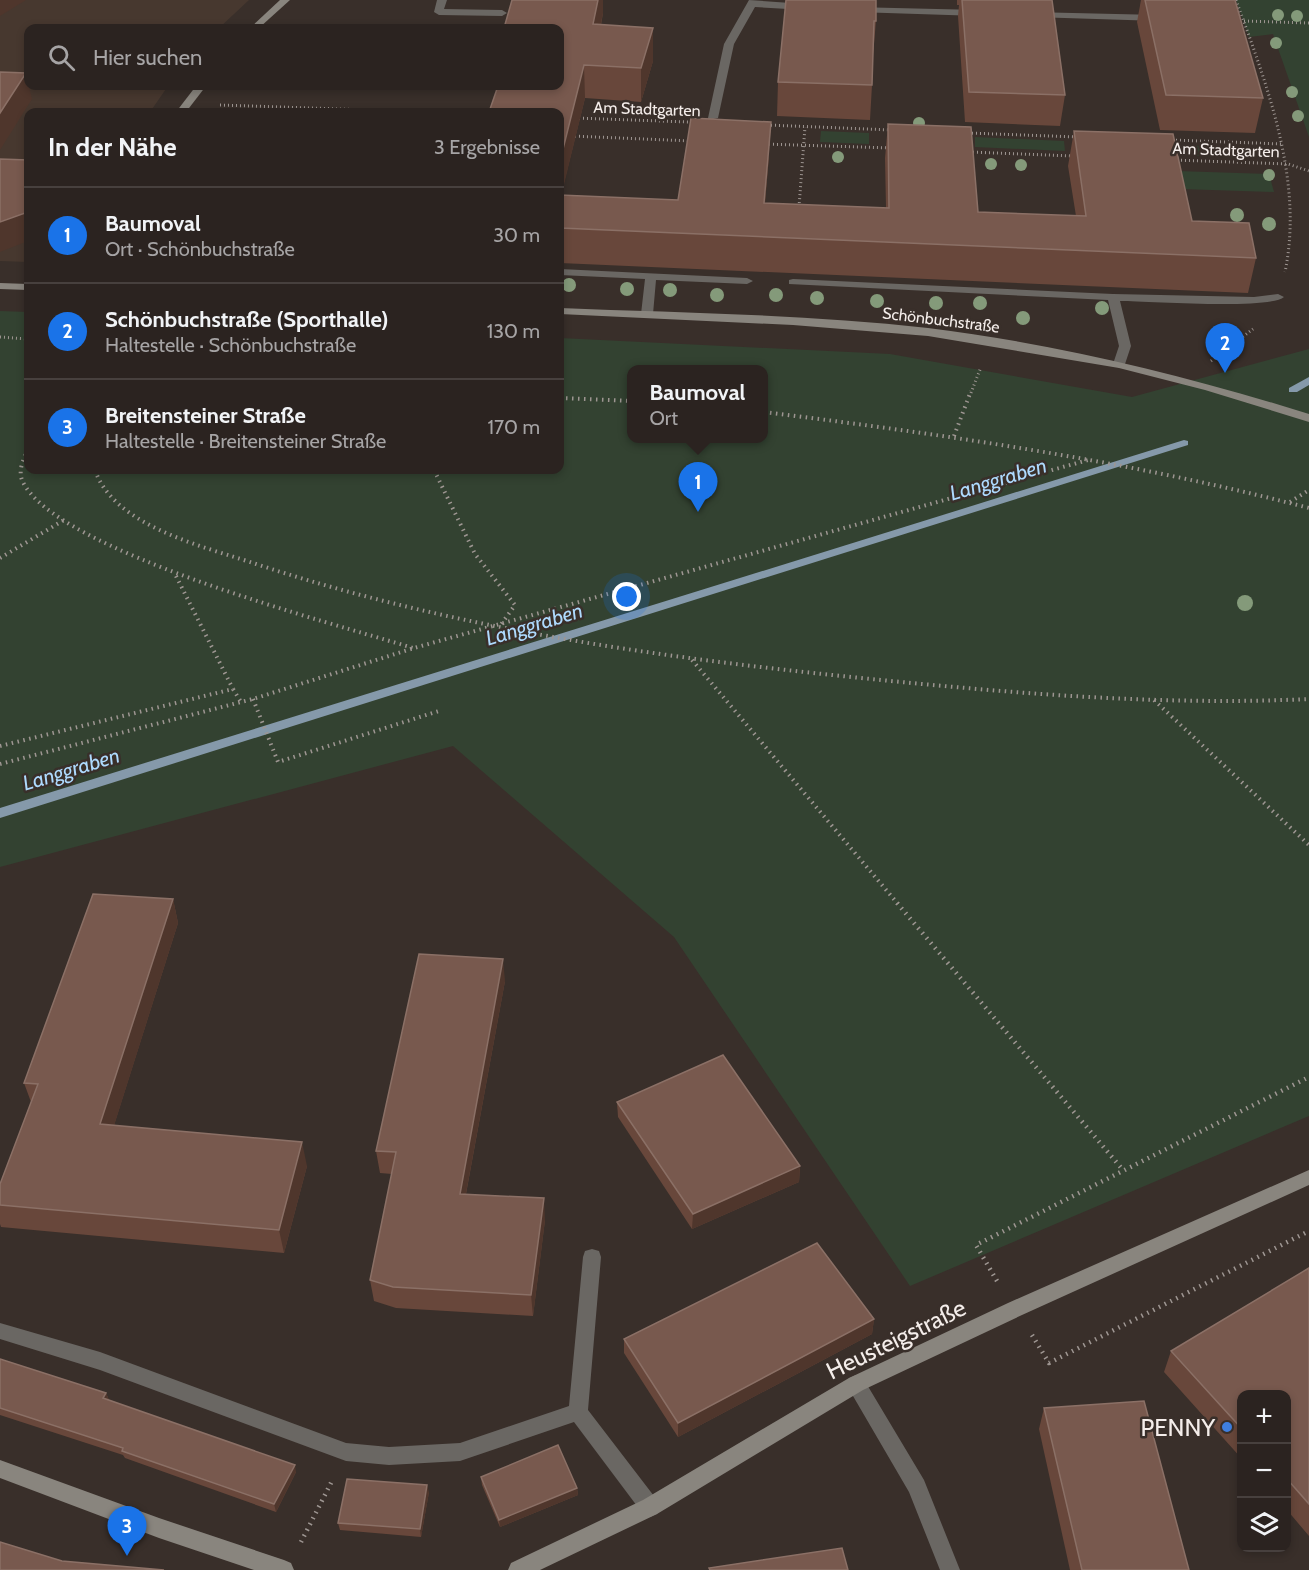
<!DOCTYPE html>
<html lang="de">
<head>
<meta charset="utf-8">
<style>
	body { margin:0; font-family:Cabin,sans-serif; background:#332b29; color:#f1f3f6 }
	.controls { position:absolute; right:18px; bottom:18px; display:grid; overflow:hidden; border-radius:12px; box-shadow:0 3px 9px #0003 }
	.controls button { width:54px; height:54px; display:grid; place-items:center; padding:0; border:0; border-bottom:2px solid #47403e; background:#2b2320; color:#f1f3f6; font:30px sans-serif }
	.you { position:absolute; left:627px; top:597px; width:21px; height:21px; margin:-15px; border:4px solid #fff; border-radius:50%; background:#1a73e8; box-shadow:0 0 0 9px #1a73e833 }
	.badge { display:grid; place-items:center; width:39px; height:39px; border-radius:50%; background:#1a73e8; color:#fff; font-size:20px; font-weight:700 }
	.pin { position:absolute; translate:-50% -50px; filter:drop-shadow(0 2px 3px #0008) }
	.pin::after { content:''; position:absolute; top:32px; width:21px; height:18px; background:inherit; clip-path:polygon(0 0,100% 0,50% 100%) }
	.popup { position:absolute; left:627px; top:365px; width:141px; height:78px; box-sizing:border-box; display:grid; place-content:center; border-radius:12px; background:#2b2320; filter:drop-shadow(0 2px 4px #0005); font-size:20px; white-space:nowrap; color:#a6a4a5 }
	.popup b { font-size:22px; color:#f1f3f6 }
	.popup::after { content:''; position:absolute; left:50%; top:100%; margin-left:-12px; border:12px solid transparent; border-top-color:#2b2320 }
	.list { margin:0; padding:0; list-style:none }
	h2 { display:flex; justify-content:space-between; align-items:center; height:78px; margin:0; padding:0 24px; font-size:26px }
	h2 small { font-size:20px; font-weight:400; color:#a6a4a5 }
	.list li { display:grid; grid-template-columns:39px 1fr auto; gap:18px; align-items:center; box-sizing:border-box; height:96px; padding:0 24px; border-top:2px solid #47403e }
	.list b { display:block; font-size:22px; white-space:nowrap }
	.list p { margin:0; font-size:20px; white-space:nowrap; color:#a6a4a5 }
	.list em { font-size:20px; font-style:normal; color:#a6a4a5 }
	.icon { flex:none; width:33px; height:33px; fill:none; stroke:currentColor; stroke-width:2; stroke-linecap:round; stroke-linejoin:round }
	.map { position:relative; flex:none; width:1309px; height:1570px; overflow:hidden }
	.search { position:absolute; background:#2b2320; box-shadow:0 3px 9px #0003; left:24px; top:24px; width:540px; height:66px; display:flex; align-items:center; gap:15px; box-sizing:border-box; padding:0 21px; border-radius:12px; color:#a6a4a5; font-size:22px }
	.panel { position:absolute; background:#2b2320; box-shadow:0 3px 9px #0003; left:24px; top:108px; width:540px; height:366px; border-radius:12px }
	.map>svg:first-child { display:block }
</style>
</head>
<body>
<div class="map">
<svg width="1309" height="1570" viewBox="0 0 1309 1570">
	<rect width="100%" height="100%" fill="#392f2a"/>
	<path fill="#47382f" d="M0,0H249L219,28H28V86H168L150,112H28V262L0,261Z"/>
	<g fill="#334231" fill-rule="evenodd">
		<path d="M1236,0H1309V137L1273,34L1249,37Z"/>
		<path d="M821,131L869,133V144L820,142Z"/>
		<path d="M975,137L1064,141L1065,151L975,147Z"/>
		<path d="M1172,145L1239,147L1241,158L1174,155Z"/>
		<path d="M1177,171L1269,174L1274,192L1181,189Z"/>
		<path d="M0,311L28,312V470H560V338L890,354L1132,397L1309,349V1116L910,1286L674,937L453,746L0,867ZM632,370H764V438H632Z"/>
	</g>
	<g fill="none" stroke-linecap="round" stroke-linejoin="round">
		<g fill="#8599aa" fill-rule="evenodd">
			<path d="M1309,377V385L1297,392H1289V388Z"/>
			<path d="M1184,440L1188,441V445L0,818V808Z"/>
		</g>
		<g stroke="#9e9692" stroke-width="3" stroke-dasharray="1 3" stroke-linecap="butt">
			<path d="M1236,0C1267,85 1304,181 1285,272"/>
			<path d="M1244,21L1309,23"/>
			<path d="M220,105L431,112"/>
			<path d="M575,118L688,122"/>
			<path d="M767,125L892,130"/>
			<path d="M968,133L1077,137"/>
			<path d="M571,136L692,141"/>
			<path d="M1172,140L1282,144"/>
			<path d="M765,144L890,148"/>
			<path d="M969,152L1073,156"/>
			<path d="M1173,160L1288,164L1309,171"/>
			<path d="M799,207L805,127"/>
			<path d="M0,337L28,339"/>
			<path d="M1211,361L1253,329"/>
			<path d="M971,393L981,367"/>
		</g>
		<g stroke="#9e9692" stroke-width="4" stroke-dasharray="1.5 4.5" stroke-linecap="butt">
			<path d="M560,398L632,401"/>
			<path d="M764,412C947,435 1130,461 1309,508"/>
			<path d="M954,436L971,391"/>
			<path d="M28,449C24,459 18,469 22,480C52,551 336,624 413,648"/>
			<path d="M95,470C114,526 202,546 253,563C449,628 655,657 861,678C1010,693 1159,706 1309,699"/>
			<path d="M434,470L475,554L515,605L500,626"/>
			<path d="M1290,502L1309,490"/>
			<path d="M0,558L64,520"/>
			<path d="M176,576L233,689"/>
			<path d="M692,660L898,904"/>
			<path d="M253,699L278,762L442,710"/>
			<path d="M1154,700L1309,845"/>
			<path d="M0,746L233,689L241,702"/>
			<path d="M0,764L253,699L414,648L1088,460"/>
		</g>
		<g stroke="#9e9692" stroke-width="4.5" stroke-dasharray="1.5 5" stroke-linecap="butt">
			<path d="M897,903L1123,1170"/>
			<path d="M997,1281L976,1245L1309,1077"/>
			<path d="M1032,1335L1049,1363L1309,1231"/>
			<path d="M301,1542L333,1479"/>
		</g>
		<g fill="#6a6763" fill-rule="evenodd">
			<path d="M437,0H447L444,9L502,10L507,13L502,16L439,15L434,12Z"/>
			<path d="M560,269L747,278L753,281L747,284L656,280L653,314L647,317L641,314L645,279L560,275Z"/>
			<path d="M793,279L1113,294L1254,297L1278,294L1284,297C1269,310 1146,301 1120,301L1131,346L1125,364L1119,368L1113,364L1119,346L1108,300L789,284V280Z"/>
		</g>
		<g fill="#6a6763" fill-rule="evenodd">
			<path d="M749,0L805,4L810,7L805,10L755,7L734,44L718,118L709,120L708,118L724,44Z"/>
			<path d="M853,7L979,10L984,13L979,16L856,12L853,11Z"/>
			<path d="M1030,12L1159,15L1164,18L1159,21L1033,17L1030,16Z"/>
			<path d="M592,1249L599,1251L601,1257L588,1410L657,1500L660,1507L657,1514L650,1517L643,1514L574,1422L460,1461L389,1465L346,1461L100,1370L0,1339V1323L100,1352L346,1443L389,1447L460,1443L569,1406L583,1257L585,1251Z"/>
			<path d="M856,1375L863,1378L924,1480L960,1570H940L909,1492L846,1384L849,1378Z"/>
		</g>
		<g fill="#89857e" fill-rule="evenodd">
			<path d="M280,0H290L259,28H250Z"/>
			<path d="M196,86H206L186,112H176Z"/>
			<path d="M0,283L28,284V290L0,289Z"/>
			<path d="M560,308C682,313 806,314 928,328C1058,344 1184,375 1309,414V422L1205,390L1119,368L928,336L793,325L560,314Z"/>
			<path d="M1309,1170V1185L1022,1315L863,1390L657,1514L540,1570H508L511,1563L643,1500L849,1378L1008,1303Z"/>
			<path d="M0,1460L159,1518L284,1560L291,1563L294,1570H254L159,1538L0,1478Z"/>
		</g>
	</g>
	<g fill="#849a7a">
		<circle cx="1278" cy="15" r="6"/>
		<circle cx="1297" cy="16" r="6"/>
		<circle cx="1276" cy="43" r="6"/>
		<circle cx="1292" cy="92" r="6"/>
		<circle cx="1298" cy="116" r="6"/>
		<circle cx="919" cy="123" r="6"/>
		<circle cx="838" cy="157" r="6"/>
		<circle cx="991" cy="164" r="6"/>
		<circle cx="1021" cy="165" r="6"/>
		<circle cx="1269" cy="175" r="6"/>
		<circle cx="1237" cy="215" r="7"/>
		<circle cx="1269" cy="224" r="7"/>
		<circle cx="569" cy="285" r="7"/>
		<circle cx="627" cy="289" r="7"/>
		<circle cx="670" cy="290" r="7"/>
		<circle cx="717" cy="295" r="7"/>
		<circle cx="776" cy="295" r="7"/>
		<circle cx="817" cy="298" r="7"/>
		<circle cx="877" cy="301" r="7"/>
		<circle cx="936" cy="303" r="7"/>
		<circle cx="980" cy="303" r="7"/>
		<circle cx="1102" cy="308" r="7"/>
		<circle cx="1023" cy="318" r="7"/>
		<circle cx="1245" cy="603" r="8"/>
	</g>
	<g fill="#68473b">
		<path d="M512,0H603V13L601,25L653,61L641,102L585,98L561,195L678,200L769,156L765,203L886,208L885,158L888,124L978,212L1076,216L1068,166L1074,131L1192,221L1256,258L1248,293L560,263V112L497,88V86H560Z"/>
		<path d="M786,0L876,21L873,55L872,85L870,120L777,116L778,82Z"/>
		<path d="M957,0H1052L1065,95L1060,126L965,122L958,16L959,5H957Z"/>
		<path d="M1141,0H1235L1263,98L1255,133L1160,130L1137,22Z"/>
		<path d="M173,899L178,923L114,1125L307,1166L284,1253L1,1227L0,1224V1184L31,1102L24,1083Z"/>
		<path d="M505,981L466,1194L545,1220L533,1316L396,1308L374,1301L370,1280L392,1174L380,1173L376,1151Z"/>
		<path d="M617,1102L800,1166L799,1182L692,1229L618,1117Z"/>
		<path d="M1309,1268V1536L1287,1510V1395H1242V1459L1164,1372L1171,1351Z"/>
		<path d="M874,1319L872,1334L678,1437L624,1353V1339Z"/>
		<path d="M0,1359L106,1393L109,1400L296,1472L276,1512L125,1458L123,1455L0,1415Z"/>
		<path d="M1044,1408L1189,1570H1070L1039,1429Z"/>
		<path d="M481,1477L577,1488L578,1495L500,1527L482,1485Z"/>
		<path d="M429,1492L421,1537L340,1530L338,1523Z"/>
	</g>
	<g fill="#4f362c">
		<path d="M0,0H26L0,16Z"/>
		<path d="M598,0H603V13L594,57L593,24Z"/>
		<path d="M653,28V61L641,102V68Z"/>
		<path d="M584,65L585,98L560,201V161Z"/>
		<path d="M26,73L32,99L0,150V113Z"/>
		<path d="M771,122L769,156L762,238L764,203Z"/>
		<path d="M28,212V241L0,252V222Z"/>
		<path d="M173,899L178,923L107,1148L100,1124Z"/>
		<path d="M503,959L505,981L462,1215L460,1194Z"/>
		<path d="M302,1142L307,1166L284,1253L279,1230Z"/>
		<path d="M800,1166L799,1182L692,1229L693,1214Z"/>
		<path d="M544,1198L545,1220L533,1316L531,1295Z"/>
		<path d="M874,1319L872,1334L678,1437V1423Z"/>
		<path d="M106,1393L109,1400L103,1398Z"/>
		<path d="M295,1465L296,1472L276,1512L274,1504Z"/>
		<path d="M427,1485L429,1492L421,1537L420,1529Z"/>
		<path d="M577,1488L578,1495L500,1527L499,1520Z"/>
	</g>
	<g fill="#78594e" stroke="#8b7066" stroke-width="1.5">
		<path d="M512,0H598L593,24L653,28L641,68L584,65L560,161V112H489L498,86H560V28H504Z"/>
		<path d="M786,0H876V21H874L872,85L778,82Z"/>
		<path d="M962,0H1052L1065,95L969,92Z"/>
		<path d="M1145,0H1235L1263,98L1166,95Z"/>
		<path d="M0,72L26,73L0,113Z"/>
		<path d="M691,118L771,122L764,203L889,208L888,124L971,127L978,212L1086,216L1074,131L1173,134L1192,221L1249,223L1256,258L560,228V195L678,200Z"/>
		<path d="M0,159L28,160V212L0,222Z"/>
		<path d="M93,894L173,899L100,1124L302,1142L279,1230L0,1205V1184L38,1084L24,1083Z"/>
		<path d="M419,954L503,959L460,1194L544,1198L531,1295L393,1287L370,1280L396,1152L376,1151Z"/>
		<path d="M723,1055L800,1166L693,1214L617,1102Z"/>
		<path d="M817,1243L874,1319L678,1423L624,1339Z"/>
		<path d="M1309,1268V1504L1287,1479V1395H1242V1429L1171,1351Z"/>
		<path d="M0,1359L106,1393L103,1398L295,1465L274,1504L122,1451L123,1448L0,1408Z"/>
		<path d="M1144,1401L1189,1570H1082L1044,1408Z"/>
		<path d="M558,1445L577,1488L499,1520L481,1477Z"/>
		<path d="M347,1479L427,1485L420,1529L338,1523Z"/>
		<path d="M0,1542L62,1561L164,1570H0Z"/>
		<path d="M842,1548L848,1570H710L709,1568Z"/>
	</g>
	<circle fill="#3f7fe0" stroke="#392f2a" stroke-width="2" cx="1227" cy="1427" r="6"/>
	<g text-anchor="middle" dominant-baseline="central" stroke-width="5" stroke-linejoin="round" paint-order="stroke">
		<g font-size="16" fill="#f4edea" stroke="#392f2a">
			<text transform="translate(647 109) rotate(2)">Am Stadtgarten</text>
			<text transform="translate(1226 150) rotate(2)">Am Stadtgarten</text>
			<text transform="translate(941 320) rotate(7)">Schönbuchstraße</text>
		</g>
		<g font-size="21" font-style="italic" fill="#aedafe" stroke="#392f2a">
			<text transform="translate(998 479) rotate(-17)">Langgraben</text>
			<text transform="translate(534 624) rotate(-17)">Langgraben</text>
			<text transform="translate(71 769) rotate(-17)">Langgraben</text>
		</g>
		<g font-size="24" fill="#f4edea" stroke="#392f2a">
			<text transform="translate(896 1339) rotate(-26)">Heusteigstraße</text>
		</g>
		<g font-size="24" fill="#f4edea" stroke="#392f2a" text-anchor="end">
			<text x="1215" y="1427">PENNY</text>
		</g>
	</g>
</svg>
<div class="controls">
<button>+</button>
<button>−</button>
<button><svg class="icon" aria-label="layers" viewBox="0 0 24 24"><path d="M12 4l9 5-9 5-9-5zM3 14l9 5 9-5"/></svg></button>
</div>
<div class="you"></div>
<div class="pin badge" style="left:698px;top:512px">1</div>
<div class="popup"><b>Baumoval</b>Ort</div>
<div class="pin badge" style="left:1225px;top:373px">2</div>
<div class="pin badge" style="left:127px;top:1556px">3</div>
<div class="search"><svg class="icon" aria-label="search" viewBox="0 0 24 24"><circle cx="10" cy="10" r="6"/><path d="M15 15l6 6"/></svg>Hier suchen</div>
<section class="panel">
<h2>In der Nähe<small>3 Ergebnisse</small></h2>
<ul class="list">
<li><span class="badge">1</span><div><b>Baumoval</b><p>Ort · Schönbuchstraße</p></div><em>30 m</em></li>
<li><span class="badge">2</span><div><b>Schönbuchstraße (Sporthalle)</b><p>Haltestelle · Schönbuchstraße</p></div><em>130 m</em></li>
<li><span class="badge">3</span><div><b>Breitensteiner Straße</b><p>Haltestelle · Breitensteiner Straße</p></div><em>170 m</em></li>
</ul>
</section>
</div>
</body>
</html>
